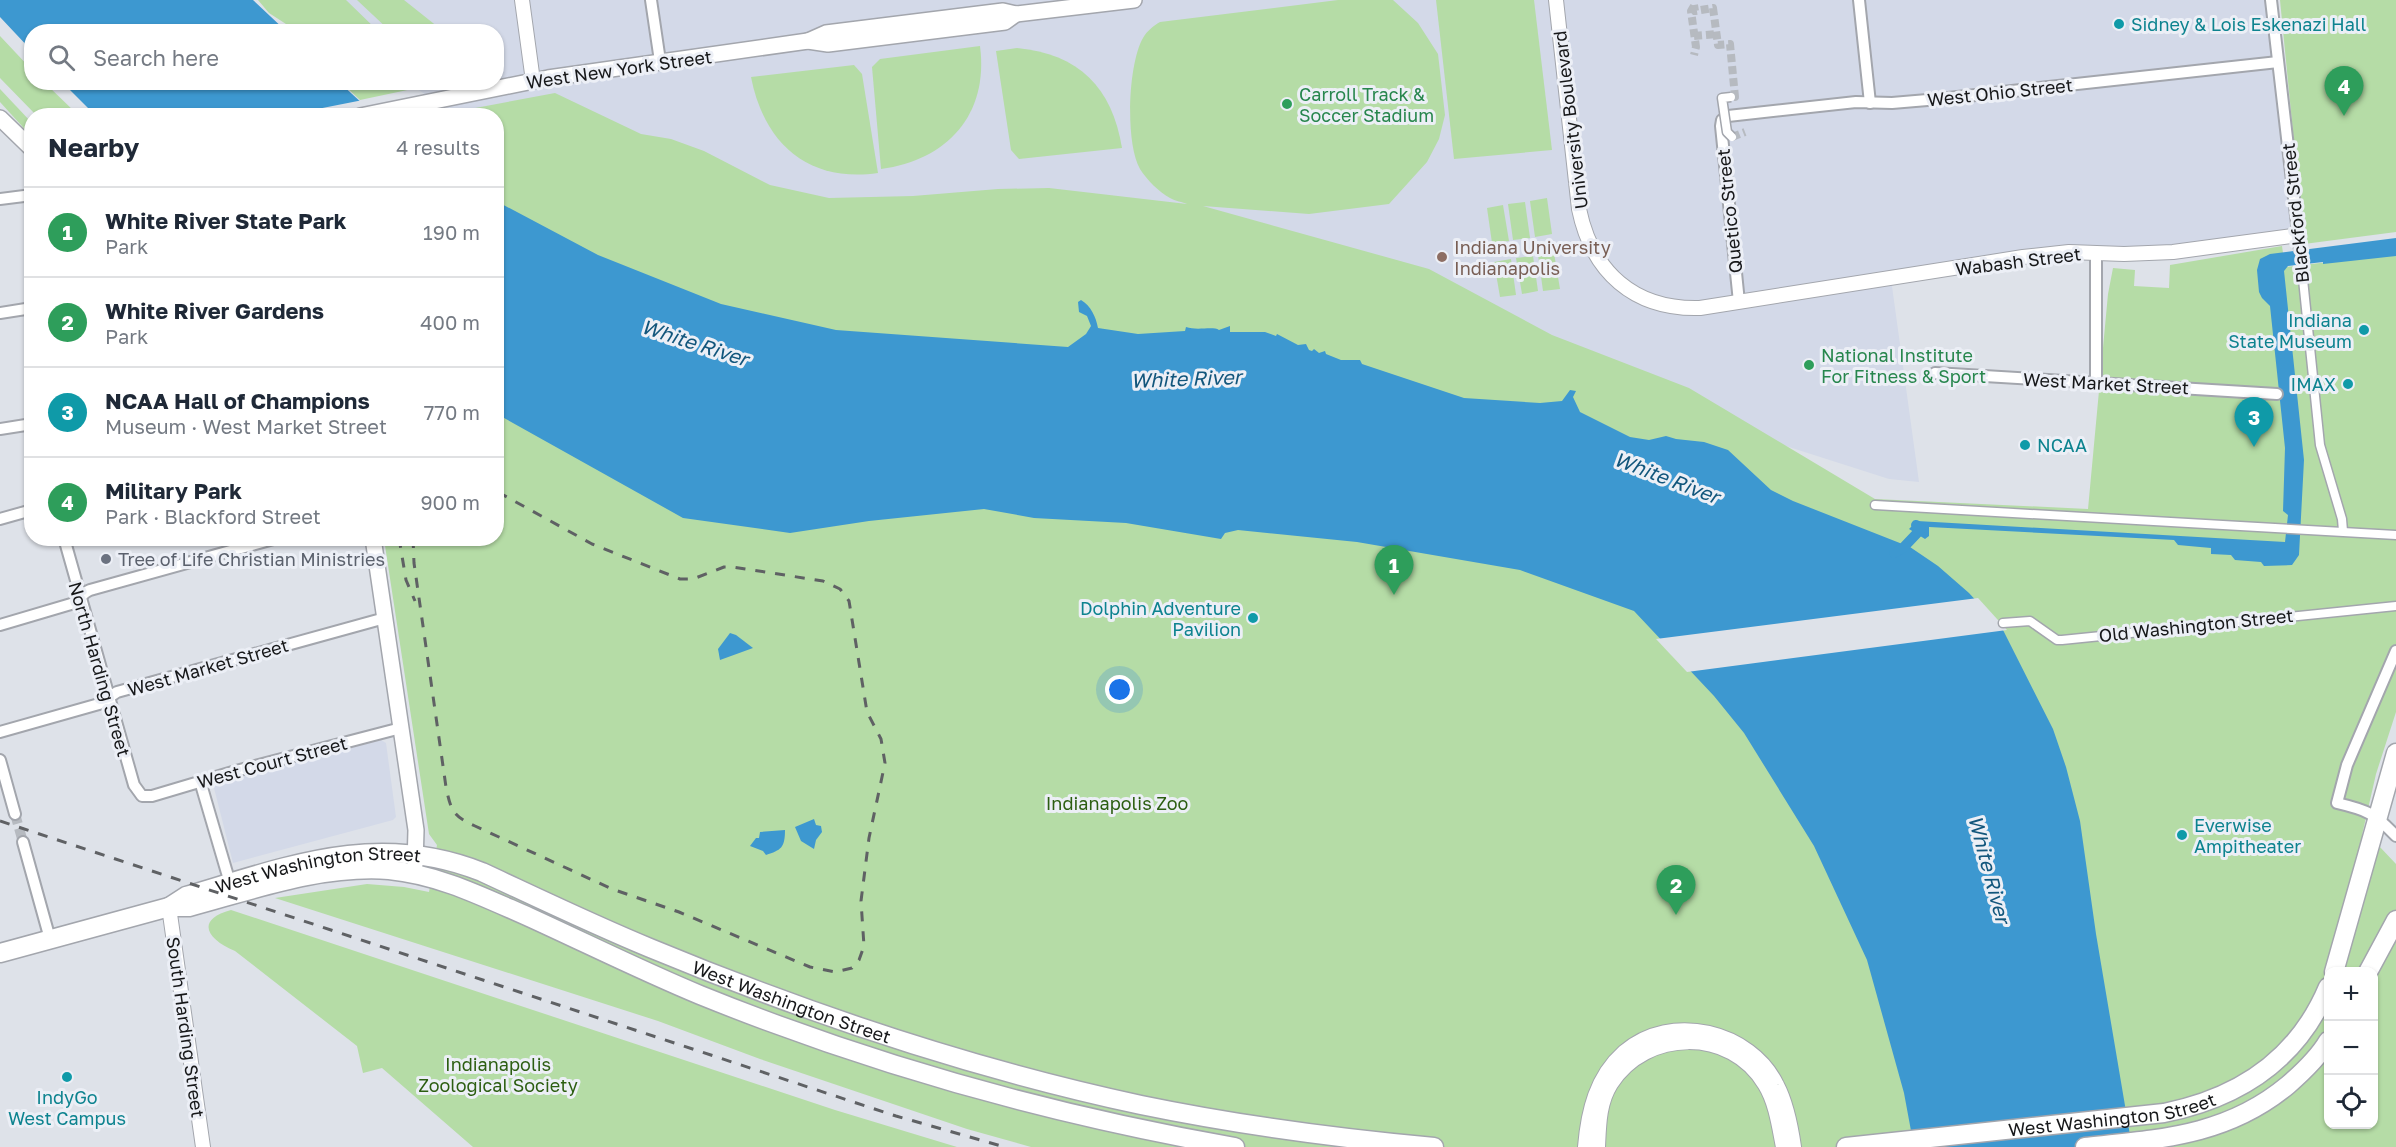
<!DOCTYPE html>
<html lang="en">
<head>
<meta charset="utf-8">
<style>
	body { margin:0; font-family:"Golos Text",sans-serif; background:#f2f2f3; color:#1f2937 }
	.controls { position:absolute; right:18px; bottom:18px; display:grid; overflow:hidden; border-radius:12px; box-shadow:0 2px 4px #0004 }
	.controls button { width:54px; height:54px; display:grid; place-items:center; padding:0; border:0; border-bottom:2px solid #e0e1e3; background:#fff; color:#1f2937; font:30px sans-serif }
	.you { position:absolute; left:1120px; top:690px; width:21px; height:21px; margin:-15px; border:4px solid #fff; border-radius:50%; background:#1a73e8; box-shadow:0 0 0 9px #1a73e833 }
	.badge { display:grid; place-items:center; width:39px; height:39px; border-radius:50%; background:#635a27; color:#fff; font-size:20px; font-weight:700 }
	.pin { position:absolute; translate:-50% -50px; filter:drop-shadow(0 2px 3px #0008) }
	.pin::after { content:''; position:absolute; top:32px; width:21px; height:18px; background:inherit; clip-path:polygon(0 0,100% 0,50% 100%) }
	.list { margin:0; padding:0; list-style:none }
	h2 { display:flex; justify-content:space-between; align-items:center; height:78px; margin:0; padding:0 24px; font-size:26px }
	h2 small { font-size:20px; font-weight:400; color:#747a83 }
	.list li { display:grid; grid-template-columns:39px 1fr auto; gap:18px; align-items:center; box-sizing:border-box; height:90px; padding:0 24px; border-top:2px solid #e0e1e3 }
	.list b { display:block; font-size:22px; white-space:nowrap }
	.list p { margin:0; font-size:20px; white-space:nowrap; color:#747a83 }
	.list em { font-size:20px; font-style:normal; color:#747a83 }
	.icon { flex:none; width:33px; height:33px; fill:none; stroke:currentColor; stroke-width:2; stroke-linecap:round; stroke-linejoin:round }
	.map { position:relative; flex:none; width:2396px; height:1147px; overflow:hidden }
	.search { position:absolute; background:#fff; box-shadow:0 2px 4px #0004; left:24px; top:24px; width:480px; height:66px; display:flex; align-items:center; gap:15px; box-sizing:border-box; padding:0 21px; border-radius:24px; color:#747a83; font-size:22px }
	.panel { position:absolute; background:#fff; box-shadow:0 2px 4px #0004; left:24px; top:108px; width:480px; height:438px; border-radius:24px }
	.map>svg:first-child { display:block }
</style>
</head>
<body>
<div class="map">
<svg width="2396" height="1147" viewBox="0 0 2396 1147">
	<rect width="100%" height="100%" fill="#dee2e9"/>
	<g fill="#d3d9e8">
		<path d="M310,0H2271L2299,235L1891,279L1919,482L1889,479L1673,410L1420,351L496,116L457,115L408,83L496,82V32L338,31Z"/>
		<path d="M381,740L386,743L396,817L393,820L233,863L213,784Z"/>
	</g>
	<g fill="#b5dca6" fill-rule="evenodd">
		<path d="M258,0H346L378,31H290L286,24L269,13Z"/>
		<path d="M357,0H404L443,31H390Z"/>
		<path d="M1338,0H1393L1418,23L1438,54L1445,115L1439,139L1427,162L1389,204L1309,214L1203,206L1429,269L1552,335L1689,388L1875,499L2088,509L2108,294L2113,268L2135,270L2134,286L2169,288L2170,265L2282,246L2285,267L2396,254V712L2376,774L2362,835L2379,846L2396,864V1147H1031L967,1129L760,1059L658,1021L275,898L367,884L404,887L429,892L437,845L429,834L384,539L496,538V116L438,115L555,93L641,134L671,139L704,151L770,185L829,198L913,196L998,189L1049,188L1187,204C1183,202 1175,201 1170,198C1159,192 1147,180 1140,169C1125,143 1128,64 1143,38C1147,31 1153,26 1160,22ZM2328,972H2374V1124H2328Z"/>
		<path d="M1436,0H1534L1552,150L1454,159Z"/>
		<path d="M2280,0H2396V232L2304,244Z"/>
		<path d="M0,36L31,69L32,82L45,83L78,115H36L0,78Z"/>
		<path d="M980,46C989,115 947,160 881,169L872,67L880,59Z"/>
		<path d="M1017,48C1079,54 1112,87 1122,148L1019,159L1011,150L996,51Z"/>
		<path d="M854,65L862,74L878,173C809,183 764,144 751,77Z"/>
		<path d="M435,83L436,84L360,100L342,83Z"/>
		<path d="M0,89L31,122V136L0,102Z"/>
		<path d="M1547,198L1552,234L1535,237L1530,201Z"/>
		<path d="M1525,202L1530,238L1513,240L1508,204Z"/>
		<path d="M1503,205L1509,241L1492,243L1487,208Z"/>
		<path d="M1554,253L1560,289L1543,291L1538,255Z"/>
		<path d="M1533,256L1538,291L1522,294L1516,258Z"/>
		<path d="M1511,259L1516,295L1500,297L1494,262Z"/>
		<path d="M231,910L835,1110L957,1147H473L382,1068L363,1073L357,1046L235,951C208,940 194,920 231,910Z"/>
	</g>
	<g fill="#3d98d0">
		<path d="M0,0H253L286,31L32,32L31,50L0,17Z"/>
		<path d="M63,83H340L375,115H95Z"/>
		<path d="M496,201L598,255L721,304L836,330L1068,347L1086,334L1091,326L1087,316L1079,312L1078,302L1081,300C1091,306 1096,317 1098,328L1138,334L1185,331L1186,327C1197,331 1213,326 1219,330L1230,326V332H1265L1276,336L1277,334L1298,345L1306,344L1309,350L1312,351L1314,349L1319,353L1325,351L1326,354L1341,360H1360L1362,364L1464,398L1540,403L1562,401L1570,390L1576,391L1573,397L1580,412L1630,437L1649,440L1666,436L1676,439L1704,442L1728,450L1771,490L1793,501L1910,547L1938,566L1969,593L2003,630L2053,729L2066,767L2080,821L2096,934L2132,1147H1914L1904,1093L1867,960L1814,846L1744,733L1714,696L1634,611L1520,570L1357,542L1238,530L1225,533L1221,539L1126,523L1034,518L984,509L869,521L790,533L683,518L497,414Z"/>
		<path d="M2396,238V256L2323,264V262L2288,266L2284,271L2304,460L2299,555L2292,565L2264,566L2261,562L2235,560L2231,555L2211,554V548L2178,545L2174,540L1929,527V536L1925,539L1909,529L1917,521L2285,542L2288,515L2283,511L2285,448L2270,306L2262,298L2259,292L2257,270L2260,259L2270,254Z"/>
		<path d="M730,633L736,635L753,648L720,660L718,649Z"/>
		<path d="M814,819L816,825L821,826L822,832L816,840L814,849L801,841L795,827Z"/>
		<path d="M785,830C785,848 781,850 766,855L763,851L750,846L756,838H759L760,832Z"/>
	</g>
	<g fill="#dee2e9">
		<path d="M363,100L378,116L287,115Z"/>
		<path d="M1978,598L2007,630L1687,672L1656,639Z"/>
	</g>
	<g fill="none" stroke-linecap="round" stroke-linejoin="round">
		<path stroke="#3d98d0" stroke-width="10" d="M1894,553L1903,548L1921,529L1916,525"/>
		<g stroke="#b6bac0" stroke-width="8" stroke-dasharray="8 4" stroke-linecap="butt">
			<path d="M1694,5L1695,11L1713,8L1718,45L1730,44L1735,97H1731"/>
			<path d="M1694,6L1691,11L1696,47L1694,55"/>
			<path d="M1694,36L1717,34"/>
			<path d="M1732,137L1745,132"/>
		</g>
		<path stroke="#b6bac0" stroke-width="10" stroke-dasharray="10 5" stroke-linecap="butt" d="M15,814L23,842"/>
		<defs>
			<g id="pedestrian">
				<path d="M2300,250L2320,445L2342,519L2343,531"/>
				<path d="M1875,505L2396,535"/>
				<path d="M2003,623L2030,621L2057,640H2062L2396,606"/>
			</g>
			<g id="minor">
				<path d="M651,0L660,61"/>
				<path d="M1859,0L1870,103"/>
				<path d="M2271,0L2300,250"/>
				<path d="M0,199L32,195"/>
				<path d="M2096,253V383"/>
				<path d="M1739,302L1721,126L1722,120L1728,116L1856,102L1892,103L1939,99L2278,62"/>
				<path d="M0,313L32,308"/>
				<path d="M1935,373L2277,394"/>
				<path d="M0,429L32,424"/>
				<path d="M0,519L32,510"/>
				<path d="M64,538L134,785L142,796H152L236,771L401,728"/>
				<path d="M0,625L71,604C79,601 82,593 90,590L277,538"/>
				<path d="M2396,651L2347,765L2337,803C2367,810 2374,813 2396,836"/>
				<path d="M0,732L99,704L117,692L385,618"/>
				<path d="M0,760L15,814"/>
				<path d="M200,781L230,883"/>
				<path d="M23,842L50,939"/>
			</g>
			<g id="tertiary">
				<path d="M522,0L533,81"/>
				<path d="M1556,0L1579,209C1592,272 1634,310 1700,308L2023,257L2069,252L2124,254L2173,252L2299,235"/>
				<path d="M169,907L203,1147"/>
				<path d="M1585,1147C1588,1111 1596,1077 1624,1052C1671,1011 1751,1031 1777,1085C1787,1104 1791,1126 1794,1147"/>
				<path d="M1598,1147C1599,1126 1599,1103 1611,1084C1646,1029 1731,1027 1765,1085C1776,1103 1779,1127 1783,1147"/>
			</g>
			<g id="secondary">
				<path d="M808,41L826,33L1003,11L1016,14L1134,0"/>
				<path d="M360,116L548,78L808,41L828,44L1005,22L1016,14"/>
				<path d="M0,118L32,149"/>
				<path d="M373,538L416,830L415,865"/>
			</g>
			<g id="primary">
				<path id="s1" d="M169,907L186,896C288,866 377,830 482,872C538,898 594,925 650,948C809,1014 973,1069 1141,1105C1238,1125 1335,1138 1434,1147"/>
				<path d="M0,953L169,907H189C253,890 321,865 389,870C440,875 483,897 529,917C586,943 642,971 700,995C873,1065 1052,1115 1235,1147"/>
				<path d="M2334,972L2396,753"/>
				<path d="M2368,972L2396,920"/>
				<path id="s2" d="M1846,1147L2164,1113C2239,1098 2298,1059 2328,987"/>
				<path d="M2085,1147C2160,1139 2227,1136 2288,1085C2303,1072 2318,1058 2328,1041"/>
			</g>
		</defs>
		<use href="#pedestrian" stroke="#a3a6ad" stroke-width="11"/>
		<use href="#minor" stroke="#a3a6ad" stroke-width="14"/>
		<use href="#tertiary" stroke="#a3a6ad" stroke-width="16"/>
		<use href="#secondary" stroke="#a3a6ad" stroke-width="18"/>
		<use href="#primary" stroke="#a3a6ad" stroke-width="21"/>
		<use href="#pedestrian" stroke="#fff" stroke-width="8"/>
		<use href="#minor" stroke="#fff" stroke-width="10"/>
		<use href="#tertiary" stroke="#fff" stroke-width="14"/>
		<use href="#secondary" stroke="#fff" stroke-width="15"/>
		<use href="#primary" stroke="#fff" stroke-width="18"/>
		<g stroke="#5f6164" stroke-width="3" stroke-dasharray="10 10" stroke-linecap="butt">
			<path d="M399,538L406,580L415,601"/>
			<path d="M413,538L414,563L446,787C451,811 453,816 475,826L612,889L679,912L810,967L835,972L852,968L859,960L864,946L861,901L869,838L885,763L881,739L867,712L849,601L840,589L823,581L733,567H724L693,579H680L592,544L496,491"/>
			<path d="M0,821L896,1116L1005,1147"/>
		</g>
		<defs>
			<path id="pedestrian-bridge" d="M1731,97L1722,98L1727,132L1732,137"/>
		</defs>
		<use href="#pedestrian-bridge" stroke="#a3a6ad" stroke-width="11" stroke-linecap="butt"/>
		<use href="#pedestrian-bridge" stroke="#fff" stroke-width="8"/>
	</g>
	<g fill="#0f9aa8" stroke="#eceff6" stroke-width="2">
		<circle cx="2119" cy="24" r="6"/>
		<circle cx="2364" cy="330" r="6"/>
		<circle cx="2348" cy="384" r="6"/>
		<circle cx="2025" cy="445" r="6"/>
		<circle cx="1253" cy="618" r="6"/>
		<circle cx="2182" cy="835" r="6"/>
		<circle cx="67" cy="1077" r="6"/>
	</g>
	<g fill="#2e9e5b" stroke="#eceff6" stroke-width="2">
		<circle cx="1287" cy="104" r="6"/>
		<circle cx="1809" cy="365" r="6"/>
	</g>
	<circle fill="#8d6e63" stroke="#eceff6" stroke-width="2" cx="1442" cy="257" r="6"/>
	<circle fill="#6b7280" stroke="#eceff6" stroke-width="2" cx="106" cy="559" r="6"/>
	<g text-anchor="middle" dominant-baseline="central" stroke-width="6" stroke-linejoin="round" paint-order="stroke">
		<g font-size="18" fill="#0d838f" stroke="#eceff6" text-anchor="start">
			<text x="2131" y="24">Sidney &amp; Lois Eskenazi Hall</text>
			<text x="2352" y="320" text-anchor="end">Indiana<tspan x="2352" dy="21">State Museum</tspan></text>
			<text x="2336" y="384" text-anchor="end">IMAX</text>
			<text x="2037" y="445">NCAA</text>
			<text x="1241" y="608" text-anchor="end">Dolphin Adventure<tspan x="1241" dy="21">Pavilion</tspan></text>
			<text x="2194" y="825">Everwise<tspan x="2194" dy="21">Ampitheater</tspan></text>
			<text x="67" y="1097" text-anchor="middle">IndyGo<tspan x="67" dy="21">West Campus</tspan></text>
		</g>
		<g font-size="18" fill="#17181a" stroke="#eceff6">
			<text transform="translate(619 69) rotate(-8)">West New York Street</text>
			<text transform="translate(2000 92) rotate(-6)">West Ohio Street</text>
			<text transform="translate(1570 120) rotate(-97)">University Boulevard</text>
			<text transform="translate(1729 211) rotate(-96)">Quetico Street</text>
			<text transform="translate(2295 213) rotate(-96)">Blackford Street</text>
			<text transform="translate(2018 261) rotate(-7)">Wabash Street</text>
			<text transform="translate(2106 383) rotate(3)">West Market Street</text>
			<text transform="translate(2196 625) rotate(-6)">Old Washington Street</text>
			<text transform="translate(208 667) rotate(-16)">West Market Street</text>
			<text transform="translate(100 669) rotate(74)">North Harding Street</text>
			<text transform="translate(272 762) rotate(-15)">West Court Street</text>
			<text stroke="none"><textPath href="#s1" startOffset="156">West Washington Street</textPath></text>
			<text stroke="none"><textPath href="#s1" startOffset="660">West Washington Street</textPath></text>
			<text transform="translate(186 1027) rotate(82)">South Harding Street</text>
			<text stroke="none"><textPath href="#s2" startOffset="268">West Washington Street</textPath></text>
		</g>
		<g font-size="18" fill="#27864d" stroke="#eceff6" text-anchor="start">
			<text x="1299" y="94">Carroll Track &amp;<tspan x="1299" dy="21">Soccer Stadium</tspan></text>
			<text x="1821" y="355">National Institute<tspan x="1821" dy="21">For Fitness &amp; Sport</tspan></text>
		</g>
		<g font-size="18" fill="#785e54" stroke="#eceff6" text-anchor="start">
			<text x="1454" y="247">Indiana University<tspan x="1454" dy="21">Indianapolis</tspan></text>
		</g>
		<g font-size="18" fill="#5b616d" stroke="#eceff6" text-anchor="start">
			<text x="118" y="559">Tree of Life Christian Ministries</text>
		</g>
		<g font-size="18" fill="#2c5e11" stroke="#eceff6">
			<text x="1117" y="803">Indianapolis Zoo</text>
			<text x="498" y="1064">Indianapolis<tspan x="498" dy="21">Zoological Society</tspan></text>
		</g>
		<g font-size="20" font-style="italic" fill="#12567c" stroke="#eceff6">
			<text transform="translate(695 342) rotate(18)">White River</text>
			<text transform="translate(1186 378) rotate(-2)">White River</text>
			<text transform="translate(1667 477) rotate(21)">White River</text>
			<text transform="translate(1990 869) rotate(75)">White River</text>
		</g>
	</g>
</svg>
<div class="controls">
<button>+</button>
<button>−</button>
<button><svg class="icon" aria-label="locate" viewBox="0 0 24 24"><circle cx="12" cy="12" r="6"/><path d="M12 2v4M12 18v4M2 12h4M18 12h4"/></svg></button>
</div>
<div class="you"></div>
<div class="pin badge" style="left:1394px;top:595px;background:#2e9e5b">1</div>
<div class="pin badge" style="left:1676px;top:915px;background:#2e9e5b">2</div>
<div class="pin badge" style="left:2254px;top:447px;background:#0f9aa8">3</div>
<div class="pin badge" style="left:2344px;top:116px;background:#2e9e5b">4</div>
<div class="search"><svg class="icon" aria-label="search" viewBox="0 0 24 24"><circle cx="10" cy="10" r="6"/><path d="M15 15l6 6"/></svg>Search here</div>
<section class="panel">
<h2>Nearby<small>4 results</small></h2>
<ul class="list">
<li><span class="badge" style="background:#2e9e5b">1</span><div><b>White River State Park</b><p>Park</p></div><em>190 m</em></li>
<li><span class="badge" style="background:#2e9e5b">2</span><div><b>White River Gardens</b><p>Park</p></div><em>400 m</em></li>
<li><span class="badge" style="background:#0f9aa8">3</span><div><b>NCAA Hall of Champions</b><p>Museum · West Market Street</p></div><em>770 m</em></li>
<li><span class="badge" style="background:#2e9e5b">4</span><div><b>Military Park</b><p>Park · Blackford Street</p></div><em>900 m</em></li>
</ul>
</section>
</div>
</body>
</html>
